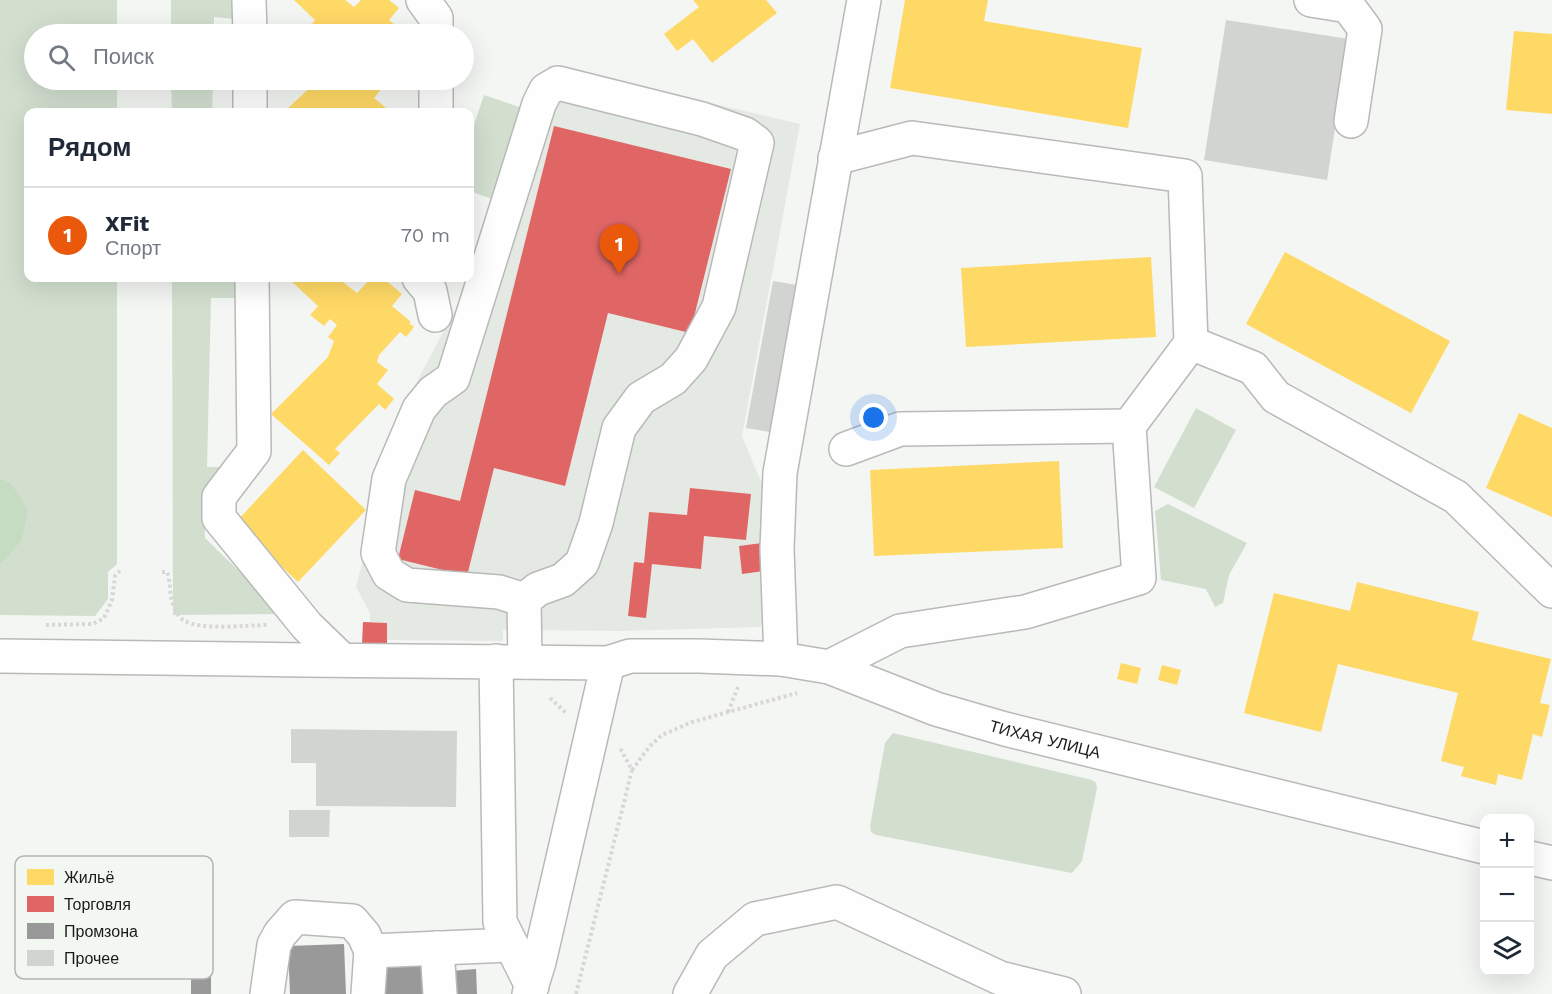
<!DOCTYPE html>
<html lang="ru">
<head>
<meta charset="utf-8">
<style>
	body { margin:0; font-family:"Work Sans",sans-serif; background:#f6f6f7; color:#1f2937 }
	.controls { position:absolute; right:18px; bottom:18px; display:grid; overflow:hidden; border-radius:12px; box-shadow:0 6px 24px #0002 }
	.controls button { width:54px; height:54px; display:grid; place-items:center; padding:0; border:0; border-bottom:2px solid #e0e1e3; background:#fff; color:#1f2937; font:30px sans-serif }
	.you { position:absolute; left:874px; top:418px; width:21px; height:21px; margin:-15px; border:4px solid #fff; border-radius:50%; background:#1a73e8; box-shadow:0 0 0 9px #1a73e833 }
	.badge { display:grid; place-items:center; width:39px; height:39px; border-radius:50%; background:#ea580c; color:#fff; font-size:20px; font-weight:700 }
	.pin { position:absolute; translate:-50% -50px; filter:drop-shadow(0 2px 3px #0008) }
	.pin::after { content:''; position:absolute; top:32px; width:21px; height:18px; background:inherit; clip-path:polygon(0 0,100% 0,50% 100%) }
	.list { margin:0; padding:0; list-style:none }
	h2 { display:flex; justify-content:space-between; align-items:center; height:78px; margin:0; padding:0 24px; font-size:26px }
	h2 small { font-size:20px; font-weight:400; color:#747a83 }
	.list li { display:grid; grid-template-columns:39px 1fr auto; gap:18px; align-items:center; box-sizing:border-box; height:96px; padding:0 24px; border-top:2px solid #e0e1e3 }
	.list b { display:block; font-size:22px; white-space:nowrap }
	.list p { margin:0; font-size:20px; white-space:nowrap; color:#747a83 }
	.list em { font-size:20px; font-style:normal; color:#747a83 }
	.icon { flex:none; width:33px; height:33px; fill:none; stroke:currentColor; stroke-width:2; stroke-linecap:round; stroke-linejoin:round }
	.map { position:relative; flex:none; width:1552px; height:994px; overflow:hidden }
	.search { position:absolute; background:#fff; box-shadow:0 6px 24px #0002; left:24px; top:24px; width:450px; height:66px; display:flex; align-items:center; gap:15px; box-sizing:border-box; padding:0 21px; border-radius:33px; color:#747a83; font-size:22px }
	.panel { position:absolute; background:#fff; box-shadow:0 6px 24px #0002; left:24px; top:108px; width:450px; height:174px; border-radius:12px }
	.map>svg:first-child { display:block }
</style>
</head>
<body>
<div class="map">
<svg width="1552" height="994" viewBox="0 0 1552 994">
	<rect width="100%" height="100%" fill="#f4f6f3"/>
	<path fill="#e4eae3" d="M549,65L800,124L742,436L764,489L768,612L760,627L622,631L503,630V641L387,640V623L370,622V613L356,587L399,415L483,257Z"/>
	<g fill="#d2dfcf">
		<path d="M0,0H117V34H34V80H117V112H28V278H117V564L108,572V599L95,616L0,615V565L21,542L10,482L0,478Z"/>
		<path d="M171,0H235L236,19L214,17V34H171Z"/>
		<path d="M171,80H213L212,112H172Z"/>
		<path d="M484,95L528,110L497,201L470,191V137Z"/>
		<path d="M172,278H239V298H211L207,467H233C220,489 203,512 205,538L279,610V614L173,615Z"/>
		<path d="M1196,408L1236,430L1194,508L1154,487Z"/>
		<path d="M1168,504L1247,543L1229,575L1223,603L1215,607L1206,589L1161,580L1155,511Z"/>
		<path d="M893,733L1092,780L1096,783L1097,788L1082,861L1072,873L876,835L871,832L870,826L885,743Z"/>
	</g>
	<path fill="#c6dcc2" d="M0,478L10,482L28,510L21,542L0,565Z"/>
	<g fill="#ffd966">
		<path d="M294,0H345L354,7L361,0H389L399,8L389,20L406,34H329L327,33L314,34L308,29L315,20Z"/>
		<path d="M693,0H766L777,13L712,63L693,39L677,51L664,34L699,7Z"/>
		<path d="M905,0H988L984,21L1142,48L1128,128L890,88Z"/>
		<path d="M1514,31L1552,34V114L1506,110Z"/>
		<path d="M318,80H379L385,84L374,98L391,112H284Z"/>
		<path d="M1285,252L1450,341L1411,413L1246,324Z"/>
		<path d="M1151,257L1156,337L966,347L961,268Z"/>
		<path d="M279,278H348L344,283L357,293L371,278H383L402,294L392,306L411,322L409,323L414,327L406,337L400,332L379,355L377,362L388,370L377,384L394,399L385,410L379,404L335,449L340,453L329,465L271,414L328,357L334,341L328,337L337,325L330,319L324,326L310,315L318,306L288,278L284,282Z"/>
		<path d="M1519,413L1552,428V517L1486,488Z"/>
		<path d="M303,450L366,510L298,582L235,523Z"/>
		<path d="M1059,461L1063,548L874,556L870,470Z"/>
		<path d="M1357,582L1479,612L1472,640L1551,659L1540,703L1550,705L1542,737L1533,734L1522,780L1498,774L1496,785L1461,776L1464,767L1441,761L1458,693L1338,664L1321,732L1244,713L1274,593L1350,611Z"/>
		<path d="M1121,663L1141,668L1137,684L1117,679Z"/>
		<path d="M1162,665L1181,670L1177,685L1158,680Z"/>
	</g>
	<g fill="#e06666">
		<path d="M554,126L731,169L690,333L608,313L565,486L494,468L467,576L398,559L415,490L460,501Z"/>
		<path d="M690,488L751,494L746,540L704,536L701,569L652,564L646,618L628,616L634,562L644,563L649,512L687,515Z"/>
		<path d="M762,543L764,571L742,574L739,546Z"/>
		<path d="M363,622L387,623V644H362Z"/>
	</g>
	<g fill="#999">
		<path d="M344,944L346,994H290L288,946Z"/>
		<path d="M429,964L430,994H378L377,965Z"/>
		<rect x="191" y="968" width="20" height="26"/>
		<path d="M476,969L477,994H451L450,971Z"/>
	</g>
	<g fill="#d2d4d2">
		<path d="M1226,20L1349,39L1327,180L1204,160Z"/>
		<path d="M773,281L797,285L770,432L746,428Z"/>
		<path d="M291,729L457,731L456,807L316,806V763H291Z"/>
		<path d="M289,810H330L329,837H289Z"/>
	</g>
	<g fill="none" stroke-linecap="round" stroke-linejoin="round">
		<defs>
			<g id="minor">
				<path d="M249,0L250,34"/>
				<path d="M423,0L436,18V34"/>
				<path d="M1311,0L1348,6L1365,29L1351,121"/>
				<path d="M250,80V112"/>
				<path d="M436,80V112"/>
				<path d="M252,278L254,451L219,497V518L307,626L341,659"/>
				<path d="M419,278L430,291L435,315"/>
				<path d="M1191,343L1253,368L1276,397L1456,497L1552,591"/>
				<path d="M846,449L900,429L1129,426"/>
				<path d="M524,600L499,592L407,585L389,574L378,553L389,479L419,409L433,392L453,378L539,104L546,90L558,83L702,119L745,134L757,143L719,307L691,359L673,379L641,398L619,428L596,523L582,563L563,580L538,589L524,600L525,662"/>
				<path id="s1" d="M0,656C203,660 405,660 608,663L630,656H699L781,659L829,667L936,709L1005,729L1484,847"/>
				<path d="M781,659L777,549L780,473L864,0"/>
				<path d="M496,661L500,922L532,986"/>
				<path d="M829,667L900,631L1025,612L1139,578L1129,426L1191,343L1185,176L912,138L835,158"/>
				<path d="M1530,858L1552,863"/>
				<path d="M437,948L440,994"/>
				<path d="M267,994L274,945L280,934L295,917L352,921L364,935L371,951L511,945"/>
				<path d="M368,994L371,951"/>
				<path d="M529,994L539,962L608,663"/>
				<path d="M690,994L712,955L755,919L837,902L1000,978L1064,994"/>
			</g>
		</defs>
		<use href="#minor" stroke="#b9bab8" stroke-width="36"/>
		<g stroke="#d7d7d7" stroke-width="4" stroke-dasharray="3 3" stroke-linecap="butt">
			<path d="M162,572H167C171,582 169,594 173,604C175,610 179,617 183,620C201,631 246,625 267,625"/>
			<path d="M46,625L93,624L104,618L112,600L115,576L120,571"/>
			<path d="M550,698L567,714"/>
			<path d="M728,712L738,687"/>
			<path d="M632,770L650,746L662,735L692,722L797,693"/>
			<path d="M576,994L632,770L619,746"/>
		</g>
		<use href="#minor" stroke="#fdfefd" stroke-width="33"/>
	</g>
	<g text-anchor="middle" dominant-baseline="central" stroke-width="6" stroke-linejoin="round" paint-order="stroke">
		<g font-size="16" fill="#191b19" stroke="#f3f7f2">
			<text stroke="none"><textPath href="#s1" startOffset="1059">ТИХАЯ УЛИЦА</textPath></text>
		</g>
	</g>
	<rect x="15" y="856" width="198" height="123" rx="9" fill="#f3f7f2" stroke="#b2b5b1" stroke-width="1.5"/>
	<rect x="27" y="869" width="27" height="16" fill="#ffd966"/>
	<rect x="27" y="896" width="27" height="16" fill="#e06666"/>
	<rect x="27" y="923" width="27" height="16" fill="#999"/>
	<rect x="27" y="950" width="27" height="16" fill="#d2d4d2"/>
	<g font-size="16" fill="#191b19">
		<text x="64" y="883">Жильё</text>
		<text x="64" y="910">Торговля</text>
		<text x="64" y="937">Промзона</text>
		<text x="64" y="964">Прочее</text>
	</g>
</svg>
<div class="controls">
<button>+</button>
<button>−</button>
<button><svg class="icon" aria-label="layers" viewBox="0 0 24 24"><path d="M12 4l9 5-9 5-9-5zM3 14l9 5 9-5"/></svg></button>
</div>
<div class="you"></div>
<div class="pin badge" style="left:619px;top:274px">1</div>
<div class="search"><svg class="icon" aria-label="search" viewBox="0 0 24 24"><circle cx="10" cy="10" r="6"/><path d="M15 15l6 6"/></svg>Поиск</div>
<section class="panel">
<h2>Рядом<small></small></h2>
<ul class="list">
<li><span class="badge">1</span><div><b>XFit</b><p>Спорт</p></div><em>70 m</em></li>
</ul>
</section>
</div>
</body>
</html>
